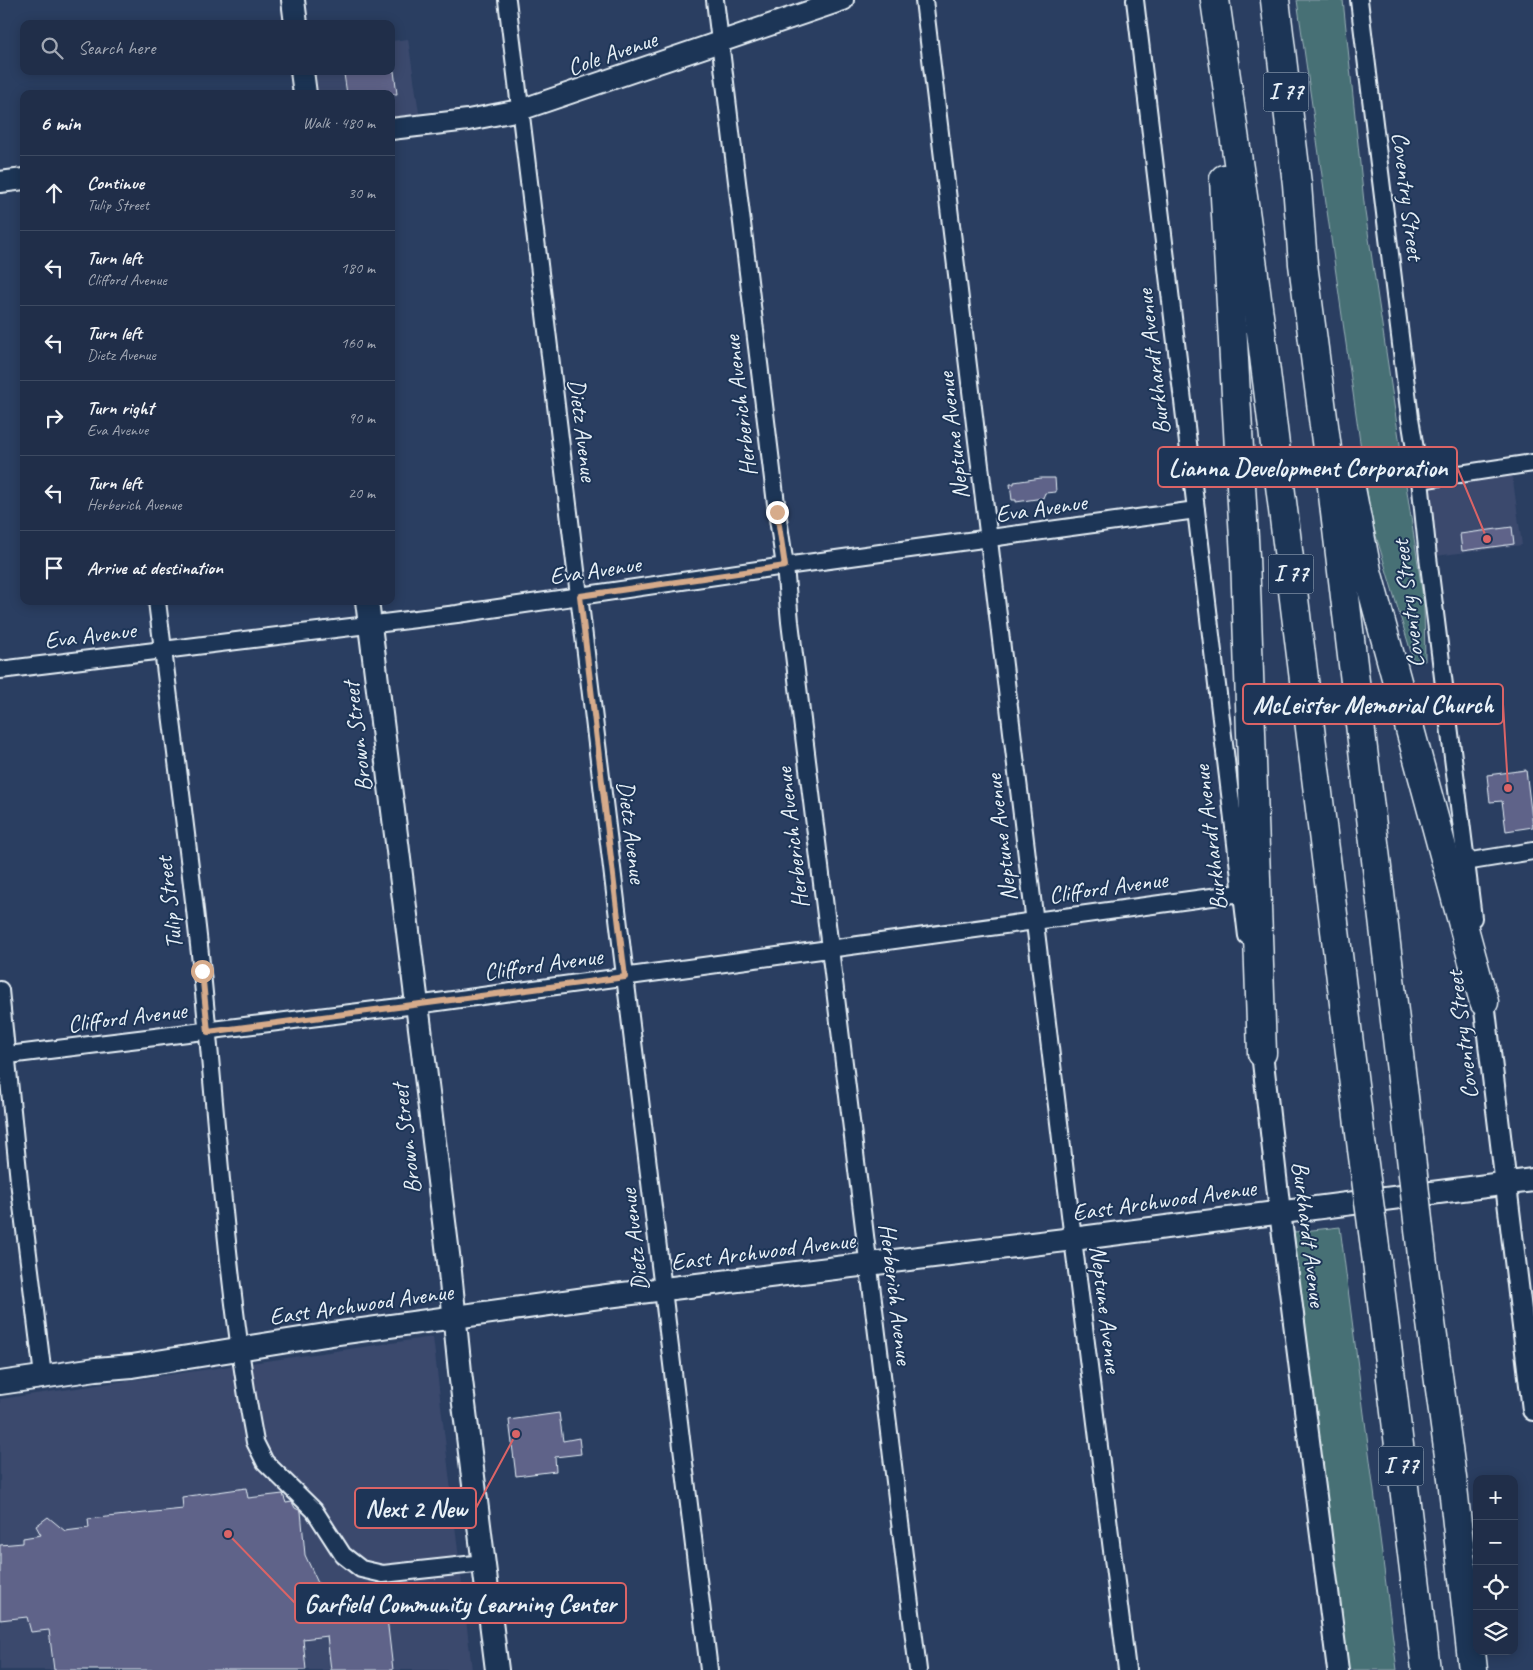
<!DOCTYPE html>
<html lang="en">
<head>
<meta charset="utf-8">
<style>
	body { margin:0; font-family:Caveat,sans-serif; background:#283650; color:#f1f3f6 }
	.controls { position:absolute; right:15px; bottom:15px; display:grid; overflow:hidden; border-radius:10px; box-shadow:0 2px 12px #0003 }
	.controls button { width:45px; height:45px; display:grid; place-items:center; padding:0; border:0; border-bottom:1px solid #3d4a61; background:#202e49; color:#f1f3f6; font:25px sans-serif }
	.stop { position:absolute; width:15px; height:15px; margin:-11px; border:4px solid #d6ab8b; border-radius:50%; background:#fff }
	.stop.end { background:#d6ab8b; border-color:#fff; box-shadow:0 1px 5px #0008 }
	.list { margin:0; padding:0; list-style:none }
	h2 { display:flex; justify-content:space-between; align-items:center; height:65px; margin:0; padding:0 20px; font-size:21px }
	h2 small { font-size:16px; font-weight:400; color:#a2a8b4 }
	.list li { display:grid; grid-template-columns:32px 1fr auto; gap:15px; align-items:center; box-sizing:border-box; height:75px; padding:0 20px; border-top:1px solid #3d4a61 }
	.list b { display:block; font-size:19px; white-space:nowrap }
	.list p { margin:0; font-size:16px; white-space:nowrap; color:#a2a8b4 }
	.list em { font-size:16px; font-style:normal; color:#a2a8b4 }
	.icon { flex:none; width:28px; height:28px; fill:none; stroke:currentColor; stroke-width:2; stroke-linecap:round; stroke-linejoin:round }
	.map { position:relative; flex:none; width:1533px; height:1670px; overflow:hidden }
	.search { position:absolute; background:#202e49; box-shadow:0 2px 12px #0003; left:20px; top:20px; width:375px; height:55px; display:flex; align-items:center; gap:12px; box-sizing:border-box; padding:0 18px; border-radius:10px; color:#a2a8b4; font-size:19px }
	.panel { position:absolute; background:#202e49; box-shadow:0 2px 12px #0003; left:20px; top:90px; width:375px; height:515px; border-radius:10px }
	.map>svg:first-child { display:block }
</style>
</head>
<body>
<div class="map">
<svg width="1533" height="1670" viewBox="0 0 1533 1670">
	<rect width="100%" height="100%" fill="#2a3e61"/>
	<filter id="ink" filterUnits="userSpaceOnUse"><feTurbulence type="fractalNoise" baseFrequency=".02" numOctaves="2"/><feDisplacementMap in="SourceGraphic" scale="10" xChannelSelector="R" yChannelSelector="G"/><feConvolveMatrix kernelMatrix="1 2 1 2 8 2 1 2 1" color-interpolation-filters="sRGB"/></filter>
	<g filter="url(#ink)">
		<g fill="#3a496d">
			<path d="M408,39L421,126L391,129V94H305L302,71H391V41Z"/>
			<path d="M1511,466L1522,545L1428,557L1420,480Z"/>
			<path d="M433,1337L472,1670H0V1399Z"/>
		</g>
		<g fill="#476f74" stroke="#98b0b6">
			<path d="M1297,0H1343L1365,212L1424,604L1425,661L1413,659L1371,519Z"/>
			<path d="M1340,1227L1397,1670H1343L1294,1232Z"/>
		</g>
		<g fill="#5f6489" stroke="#e8f1f8">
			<path d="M369,71H394L397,94H347L344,74Z"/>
			<path d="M1041,478H1055L1056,492L1045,493L1043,498L1016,502V500H1012L1010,484H1014V482Z"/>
			<path d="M1512,527L1514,544L1462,551L1460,534Z"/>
			<path d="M1526,770L1533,827L1506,831L1502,801L1490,802L1487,775Z"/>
			<path d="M559,1413L563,1441L579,1438L581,1454L555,1457L556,1471L516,1476L509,1420Z"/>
			<path d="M246,1488L248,1498L283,1494L286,1503L292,1502L295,1508L301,1511L305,1555L325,1598L348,1597L384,1592L393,1670H331L327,1636L303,1639L306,1670H54L49,1630L31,1632L27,1617L0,1620V1545L23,1543V1538L41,1535L36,1526L48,1517L65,1531L89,1528L88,1519L183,1509L182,1497Z"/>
		</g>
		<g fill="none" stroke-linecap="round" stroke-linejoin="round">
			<defs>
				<g id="minor">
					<path d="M507,0L709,1670"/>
					<path d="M715,0L777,512L785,566L790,622L823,891L918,1670"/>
					<path d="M924,0L1073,1239L1127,1670"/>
					<path d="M1135,0L1247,936"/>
					<path d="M1359,0L1410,418L1420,480L1428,557L1473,918"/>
					<path d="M1420,480L1533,463"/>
					<path d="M157,601C172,725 189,849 202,973C218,1130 226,1287 255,1442L265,1462L314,1510L343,1555L361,1569L383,1574L484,1563"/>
					<path d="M0,670L457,614L785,566L1196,510"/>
					<path d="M1465,862L1533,851"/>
					<path d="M0,990L19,1181L43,1376"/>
					<path d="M0,1056L416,1005L1241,893"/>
				</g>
				<g id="tertiary">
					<path d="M391,129L468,120L520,110L843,0"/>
					<path d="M0,182L24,179"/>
					<path d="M1484,1002L1533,1410"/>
					<path d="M1262,1053L1280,1212L1338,1670"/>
				</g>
				<g id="secondary">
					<path d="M293,0L296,24"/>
					<path d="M302,71L305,94"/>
					<path d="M367,601L449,1262L460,1372L497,1670"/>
					<path d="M0,1383L96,1369L132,1366L332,1334L607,1296L1073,1239L1533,1180"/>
				</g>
				<g id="motorway">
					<path d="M1215,0L1253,267L1362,1149"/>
					<path d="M1275,0L1297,184L1303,264L1333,495L1409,1139"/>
					<path d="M1224,179L1245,557L1262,1053"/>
					<path d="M1348,473L1367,571L1484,1002"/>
					<path d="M1422,1256L1452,1478L1473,1670"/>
					<path d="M1377,1262L1426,1670"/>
				</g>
			</defs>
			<use href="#minor" stroke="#e8f1f8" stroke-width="20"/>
			<use href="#tertiary" stroke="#e8f1f8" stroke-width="24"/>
			<use href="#secondary" stroke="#e8f1f8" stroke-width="26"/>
			<use href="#motorway" stroke="#e8f1f8" stroke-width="31"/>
			<use href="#minor" stroke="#1d3557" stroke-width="16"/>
			<use href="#tertiary" stroke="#1d3557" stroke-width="20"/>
			<use href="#secondary" stroke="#1d3557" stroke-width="22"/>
			<use href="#motorway" stroke="#1d3557" stroke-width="28"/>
			<defs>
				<g id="motorway-bridge">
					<path d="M1409,1139L1422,1256"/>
					<path d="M1362,1149L1377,1262"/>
				</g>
			</defs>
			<use href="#motorway-bridge" stroke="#e8f1f8" stroke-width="31" stroke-linecap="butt"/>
			<use href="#motorway-bridge" stroke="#1d3557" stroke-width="28"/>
		</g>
	</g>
	<g fill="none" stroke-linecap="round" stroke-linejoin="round" filter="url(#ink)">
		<path stroke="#d6ab8b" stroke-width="6" d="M202,971L208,1032L625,977L580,596L785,566L777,512"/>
	</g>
	<g text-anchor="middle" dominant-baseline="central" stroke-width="4" stroke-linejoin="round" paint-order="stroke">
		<g fill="#1d3557" stroke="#abb9c8" stroke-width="1">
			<rect x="1263.5" y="72.5" width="45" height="39" rx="4"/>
			<rect x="1268.5" y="554.5" width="45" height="39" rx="4"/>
			<rect x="1378.5" y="1446.5" width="45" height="39" rx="4"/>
		</g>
		<g font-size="22" font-weight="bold" fill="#e8f1f8">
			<text x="1286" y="92">I 77</text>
			<text x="1291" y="574">I 77</text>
			<text x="1401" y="1466">I 77</text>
		</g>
		<g font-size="24" fill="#e8f1f8" stroke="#1d3557">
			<text transform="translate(612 53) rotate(-19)">Cole Avenue</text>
			<text transform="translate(1408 196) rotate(83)">Coventry Street</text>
			<text transform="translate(1153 362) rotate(-97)">Burkhardt Avenue</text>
			<text transform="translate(740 406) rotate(-97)">Herberich Avenue</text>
			<text transform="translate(583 430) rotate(83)">Dietz Avenue</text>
			<text transform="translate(953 436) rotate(-97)">Neptune Avenue</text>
			<text transform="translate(1041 508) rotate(-8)">Eva Avenue</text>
			<text transform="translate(595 570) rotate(-8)">Eva Avenue</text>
			<text transform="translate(1408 604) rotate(-97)">Coventry Street</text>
			<text transform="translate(90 635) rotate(-7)">Eva Avenue</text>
			<text transform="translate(357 737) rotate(-97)">Brown Street</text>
			<text transform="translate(632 832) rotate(83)">Dietz Avenue</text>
			<text transform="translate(792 838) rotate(-97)">Herberich Avenue</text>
			<text transform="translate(1001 838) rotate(-97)">Neptune Avenue</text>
			<text transform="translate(1210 838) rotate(-97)">Burkhardt Avenue</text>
			<text transform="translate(1108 887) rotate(-8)">Clifford Avenue</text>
			<text transform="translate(169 903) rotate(-97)">Tulip Street</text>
			<text transform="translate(543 964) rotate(-8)">Clifford Avenue</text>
			<text transform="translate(127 1017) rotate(-7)">Clifford Avenue</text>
			<text transform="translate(1462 1035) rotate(-97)">Coventry Street</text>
			<text transform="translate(406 1139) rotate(-97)">Brown Street</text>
			<text transform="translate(1164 1200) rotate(-8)">East Archwood Avenue</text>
			<text transform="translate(1309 1234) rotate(83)">Burkhardt Avenue</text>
			<text transform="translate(634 1240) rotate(-97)">Dietz Avenue</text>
			<text transform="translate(763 1251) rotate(-7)">East Archwood Avenue</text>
			<text transform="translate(896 1294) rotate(83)">Herberich Avenue</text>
			<text transform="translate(361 1304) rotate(-8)">East Archwood Avenue</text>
			<text transform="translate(1106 1309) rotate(83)">Neptune Avenue</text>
		</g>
	</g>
	<path fill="none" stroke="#db6466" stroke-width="2" d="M1487 539L1457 467M1508 788L1503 704M516 1434L476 1508M228 1534L295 1603"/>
	<g fill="#db6466" stroke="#1d3557" stroke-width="2">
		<circle cx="1487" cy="539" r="5"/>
		<circle cx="1508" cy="788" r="5"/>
		<circle cx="516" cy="1434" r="5"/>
		<circle cx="228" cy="1534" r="5"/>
	</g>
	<g fill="#1d3557" stroke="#db6466" stroke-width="2">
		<rect x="1158" y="447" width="299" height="40" rx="5"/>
		<rect x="1243" y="684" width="260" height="40" rx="5"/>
		<rect x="355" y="1488" width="121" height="40" rx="5"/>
		<rect x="295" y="1583" width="331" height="40" rx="5"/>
	</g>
	<g font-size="25" text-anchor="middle" font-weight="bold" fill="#e8f1f8">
		<text x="1308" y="476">Lianna Development Corporation</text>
		<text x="1373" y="713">McLeister Memorial Church</text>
		<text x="416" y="1517">Next 2 New</text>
		<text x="460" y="1612">Garfield Community Learning Center</text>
	</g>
</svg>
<div class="controls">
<button>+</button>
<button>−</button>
<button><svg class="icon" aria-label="locate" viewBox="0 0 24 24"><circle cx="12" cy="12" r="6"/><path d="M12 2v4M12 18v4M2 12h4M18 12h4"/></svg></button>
<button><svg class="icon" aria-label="layers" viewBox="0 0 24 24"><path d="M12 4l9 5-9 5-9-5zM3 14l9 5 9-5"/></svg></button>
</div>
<div class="stop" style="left:202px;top:971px"></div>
<div class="stop end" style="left:777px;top:512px"></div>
<div class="search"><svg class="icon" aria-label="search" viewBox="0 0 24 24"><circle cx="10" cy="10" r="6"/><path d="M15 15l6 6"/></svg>Search here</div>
<section class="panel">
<h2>6 min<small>Walk · 480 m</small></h2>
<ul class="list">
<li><svg class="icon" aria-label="ahead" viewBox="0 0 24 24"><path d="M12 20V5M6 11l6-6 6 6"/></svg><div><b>Continue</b><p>Tulip Street</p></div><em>30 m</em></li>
<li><svg class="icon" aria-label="left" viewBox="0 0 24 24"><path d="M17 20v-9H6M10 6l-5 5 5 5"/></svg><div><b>Turn left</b><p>Clifford Avenue</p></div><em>180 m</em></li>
<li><svg class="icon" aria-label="left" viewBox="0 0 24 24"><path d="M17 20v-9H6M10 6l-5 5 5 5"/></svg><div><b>Turn left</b><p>Dietz Avenue</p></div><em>160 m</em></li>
<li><svg class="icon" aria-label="right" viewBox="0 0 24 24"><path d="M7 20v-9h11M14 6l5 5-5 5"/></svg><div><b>Turn right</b><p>Eva Avenue</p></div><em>90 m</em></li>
<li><svg class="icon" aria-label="left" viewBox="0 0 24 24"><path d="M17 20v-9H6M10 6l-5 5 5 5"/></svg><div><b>Turn left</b><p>Herberich Avenue</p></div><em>20 m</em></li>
<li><svg class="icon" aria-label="arrive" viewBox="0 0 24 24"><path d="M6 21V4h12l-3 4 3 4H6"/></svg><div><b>Arrive at destination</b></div></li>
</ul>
</section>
</div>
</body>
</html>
